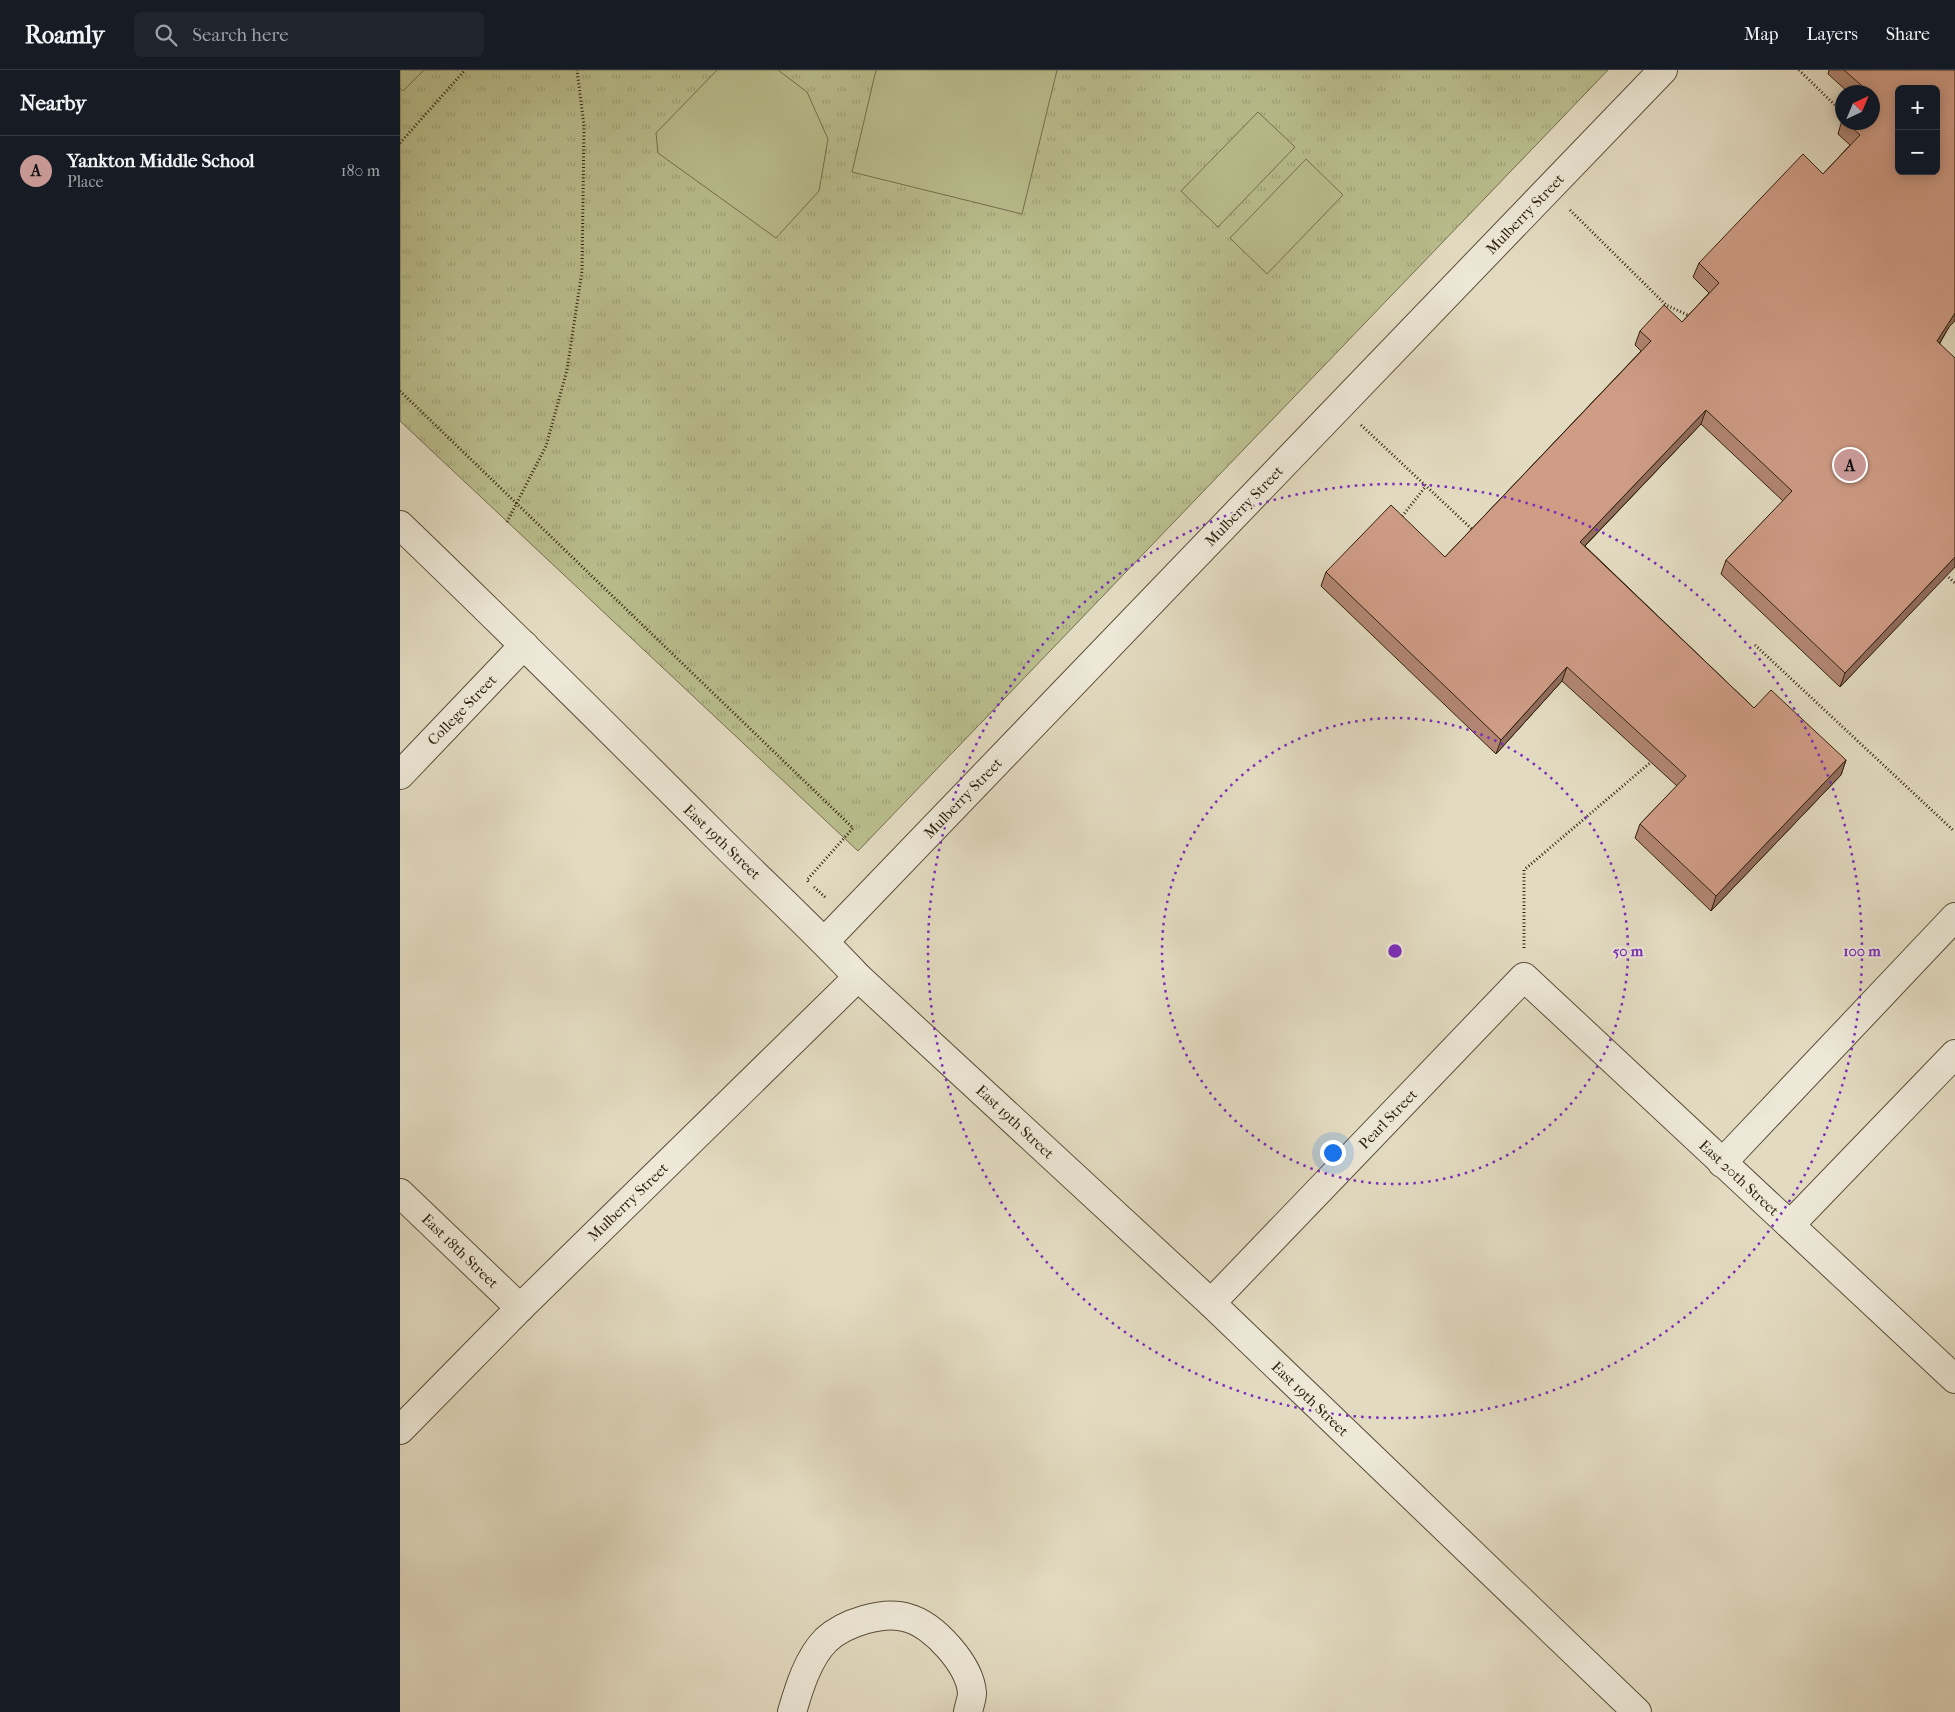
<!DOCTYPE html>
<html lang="en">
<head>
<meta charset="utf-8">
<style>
	body { margin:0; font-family:"IM FELL French Canon",serif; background:#20242c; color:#f1f3f6 }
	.controls { position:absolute; right:15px; top:15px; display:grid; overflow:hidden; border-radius:8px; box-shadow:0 2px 12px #0003 }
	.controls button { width:45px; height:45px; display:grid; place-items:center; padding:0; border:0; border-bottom:1px solid #363941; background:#171b24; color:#f1f3f6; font:25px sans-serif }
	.compass { position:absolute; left:1435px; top:15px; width:45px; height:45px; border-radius:50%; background:#171b24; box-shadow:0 2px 12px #0003; rotate:44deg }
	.you { position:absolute; left:932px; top:1082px; width:18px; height:18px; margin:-12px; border:4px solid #fff; border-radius:50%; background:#1a73e8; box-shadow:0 0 0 8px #1a73e833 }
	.badge { display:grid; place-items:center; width:32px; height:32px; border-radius:50%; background:#c59692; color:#111; font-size:16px; font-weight:700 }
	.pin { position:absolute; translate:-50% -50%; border:2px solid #fff; box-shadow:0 1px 5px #0006 }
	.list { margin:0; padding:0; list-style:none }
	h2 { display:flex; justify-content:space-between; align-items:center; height:65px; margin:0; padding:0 20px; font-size:21px }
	h2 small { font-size:16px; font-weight:400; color:#9ea1a6 }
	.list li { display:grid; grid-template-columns:32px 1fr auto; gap:15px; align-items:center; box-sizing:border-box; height:70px; padding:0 20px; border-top:1px solid #363941 }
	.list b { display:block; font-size:19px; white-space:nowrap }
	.list p { margin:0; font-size:16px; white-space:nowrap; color:#9ea1a6 }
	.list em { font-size:16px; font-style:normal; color:#9ea1a6 }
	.icon { flex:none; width:28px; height:28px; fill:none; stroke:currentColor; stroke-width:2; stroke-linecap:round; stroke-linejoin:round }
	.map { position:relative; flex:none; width:1555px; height:1642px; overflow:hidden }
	header { display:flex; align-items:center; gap:30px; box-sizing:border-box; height:70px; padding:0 25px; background:#171b24; border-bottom:1px solid #363941 }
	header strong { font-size:24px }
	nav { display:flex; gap:28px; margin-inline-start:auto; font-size:18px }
	.search { width:350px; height:45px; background:#20242c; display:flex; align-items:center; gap:12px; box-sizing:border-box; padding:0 18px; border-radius:8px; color:#9ea1a6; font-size:19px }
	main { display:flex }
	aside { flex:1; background:#171b24 }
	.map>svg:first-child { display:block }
</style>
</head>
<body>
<header>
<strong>Roamly</strong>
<div class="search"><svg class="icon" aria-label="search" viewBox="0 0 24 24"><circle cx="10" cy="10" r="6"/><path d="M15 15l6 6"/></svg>Search here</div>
<nav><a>Map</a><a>Layers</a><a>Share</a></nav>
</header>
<main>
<aside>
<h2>Nearby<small></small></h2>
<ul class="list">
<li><span class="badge">A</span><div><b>Yankton Middle School</b><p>Place</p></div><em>180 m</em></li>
</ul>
</aside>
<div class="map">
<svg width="1555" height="1642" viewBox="0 0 1555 1642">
	<defs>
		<pattern id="grass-tufts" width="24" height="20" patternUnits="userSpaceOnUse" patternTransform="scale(1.25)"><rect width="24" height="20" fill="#babe8e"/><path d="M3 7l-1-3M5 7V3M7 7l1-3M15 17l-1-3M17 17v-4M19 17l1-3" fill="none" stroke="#a0a379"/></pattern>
	</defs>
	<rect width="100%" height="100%" fill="#e3dbc1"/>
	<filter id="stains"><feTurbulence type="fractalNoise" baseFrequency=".004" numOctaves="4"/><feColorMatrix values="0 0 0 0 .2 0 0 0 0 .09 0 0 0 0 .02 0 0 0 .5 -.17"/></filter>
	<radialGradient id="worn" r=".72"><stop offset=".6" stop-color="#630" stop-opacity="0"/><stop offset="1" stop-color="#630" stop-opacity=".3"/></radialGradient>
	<path fill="url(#grass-tufts)" stroke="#746f4e" d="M0,0H1208L458,781L0,351Z"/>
	<g fill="#babe8e" stroke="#746f4e">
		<path d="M0,0H24L3,21L0,18Z"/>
		<path d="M317,0H378L407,22L428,69L419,121L376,168L258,83L256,63Z"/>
		<path d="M476,0H657L622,144L452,102Z"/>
		<path d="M858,42L895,77L818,157L781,121Z"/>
		<path d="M906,89L943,125L867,204L830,168Z"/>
	</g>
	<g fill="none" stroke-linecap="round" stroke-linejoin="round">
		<defs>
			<g id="minor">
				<path d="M0,455C107,558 213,663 318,768C365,815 413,859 458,907L811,1233L1237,1642"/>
				<path d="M0,705L124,575"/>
				<path d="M425,871L1263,0"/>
				<path d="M1322,1093L1555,847"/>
				<path d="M0,1123L120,1238"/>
				<path d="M1390,1155L1555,984"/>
				<path d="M811,1233L1124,907L1555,1309"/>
				<path d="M0,1360L120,1238L458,907"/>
				<path d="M392,1642C399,1618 408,1588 426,1570C444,1553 484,1540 508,1548C534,1555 570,1595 572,1623C572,1629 569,1636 568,1642"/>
			</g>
		</defs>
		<use href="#minor" stroke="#5c4f3a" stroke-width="30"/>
		<g stroke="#2f200d" stroke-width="3" stroke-dasharray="1 2.5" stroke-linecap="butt">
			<path d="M1399,0L1442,42"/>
			<path d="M0,73L65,0"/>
			<path d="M1170,140L1266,235L1292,247"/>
			<path d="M0,321L453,758L407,810L409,813"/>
			<path d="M961,355L1075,462"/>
			<path d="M1000,449L1026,416"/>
			<path d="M107,452L146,376L167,300L182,201L184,56L177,0"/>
			<path d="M1546,505L1555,513"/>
			<path d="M1355,575L1554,761"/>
			<path d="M414,817L426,828"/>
			<path d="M1124,878V800L1251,692"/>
		</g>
		<use href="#minor" stroke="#ede8d7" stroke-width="28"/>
	</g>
	<path fill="#b28673" stroke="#2f200d" d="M1429,0H1555L1549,257L1540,273L1546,505L1440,617L1321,504L1326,490L1383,431L1301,354L1185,476L1354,638L1446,690L1441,705L1311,841L1235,768L1240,754L1277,716L1162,611L1096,684L921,516L926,502L1045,487L1241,281L1235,275L1240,261L1282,252L1309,223L1293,207L1299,193L1423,104L1450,75L1438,64L1442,50V52H1472V22H1448L1428,4Z"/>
	<g fill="#916d5e" stroke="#2f200d">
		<path d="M1555,243V251L1549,257L1532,285L1537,271Z"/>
		<path d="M1306,340L1301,354L1175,486L1180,472Z"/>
		<path d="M1555,487V497L1440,617L1445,603Z"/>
		<path d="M1167,597L1162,611L1096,684L1101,670Z"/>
		<path d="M1446,690L1441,705L1311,841L1316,826Z"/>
	</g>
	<path fill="#cf9c86" stroke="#2f200d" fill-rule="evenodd" d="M1444,0H1555V243L1537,271L1555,288V487L1445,603L1326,490L1392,421L1306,340L1180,472L1354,638L1371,620L1446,690L1316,826L1240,754L1286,706L1167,597L1101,670L926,502L991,435L1045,487L1251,271L1240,261L1264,235L1282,252L1319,213L1299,193L1403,84L1423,104L1460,65L1446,52H1472V22H1468H1469ZM1499,19H1536V101H1499Z"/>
	<g fill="none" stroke="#7b2cbf" stroke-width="2.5" stroke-dasharray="2.5 5">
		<circle cx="995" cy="881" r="233"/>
		<circle cx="995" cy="881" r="467"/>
	</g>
	<g text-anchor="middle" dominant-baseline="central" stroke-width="4" stroke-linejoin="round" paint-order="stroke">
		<g font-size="15" fill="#2f200d" stroke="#ede8d7">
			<text transform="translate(1125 144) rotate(-46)">Mulberry Street</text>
			<text transform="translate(844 436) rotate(-46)">Mulberry Street</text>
			<text transform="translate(62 640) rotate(-46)">College Street</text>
			<text transform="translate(563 728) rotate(-46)">Mulberry Street</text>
			<text transform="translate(322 772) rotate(44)">East 19th Street</text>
			<text transform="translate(988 1049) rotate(-46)">Pearl Street</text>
			<text transform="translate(615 1052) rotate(43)">East 19th Street</text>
			<text transform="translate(1339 1108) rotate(43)">East 20th Street</text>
			<text transform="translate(228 1132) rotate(-44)">Mulberry Street</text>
			<text transform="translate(60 1181) rotate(44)">East 18th Street</text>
			<text transform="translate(910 1329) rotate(44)">East 19th Street</text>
		</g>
	</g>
	<circle cx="995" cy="881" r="8" fill="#7b2cbf" stroke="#ede8d7" stroke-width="2.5"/>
	<g font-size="15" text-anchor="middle" font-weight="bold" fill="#7b2cbf" stroke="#ede8d7" stroke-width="4" stroke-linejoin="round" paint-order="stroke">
		<text x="1228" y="886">50 m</text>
		<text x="1462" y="886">100 m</text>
	</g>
	<rect width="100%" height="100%" filter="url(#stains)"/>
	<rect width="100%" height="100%" fill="url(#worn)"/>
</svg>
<div class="controls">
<button>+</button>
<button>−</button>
</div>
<svg class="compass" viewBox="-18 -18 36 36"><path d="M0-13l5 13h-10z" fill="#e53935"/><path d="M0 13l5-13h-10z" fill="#9ea1a6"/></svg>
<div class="you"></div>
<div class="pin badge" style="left:1450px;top:395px">A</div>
</div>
</main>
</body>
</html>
